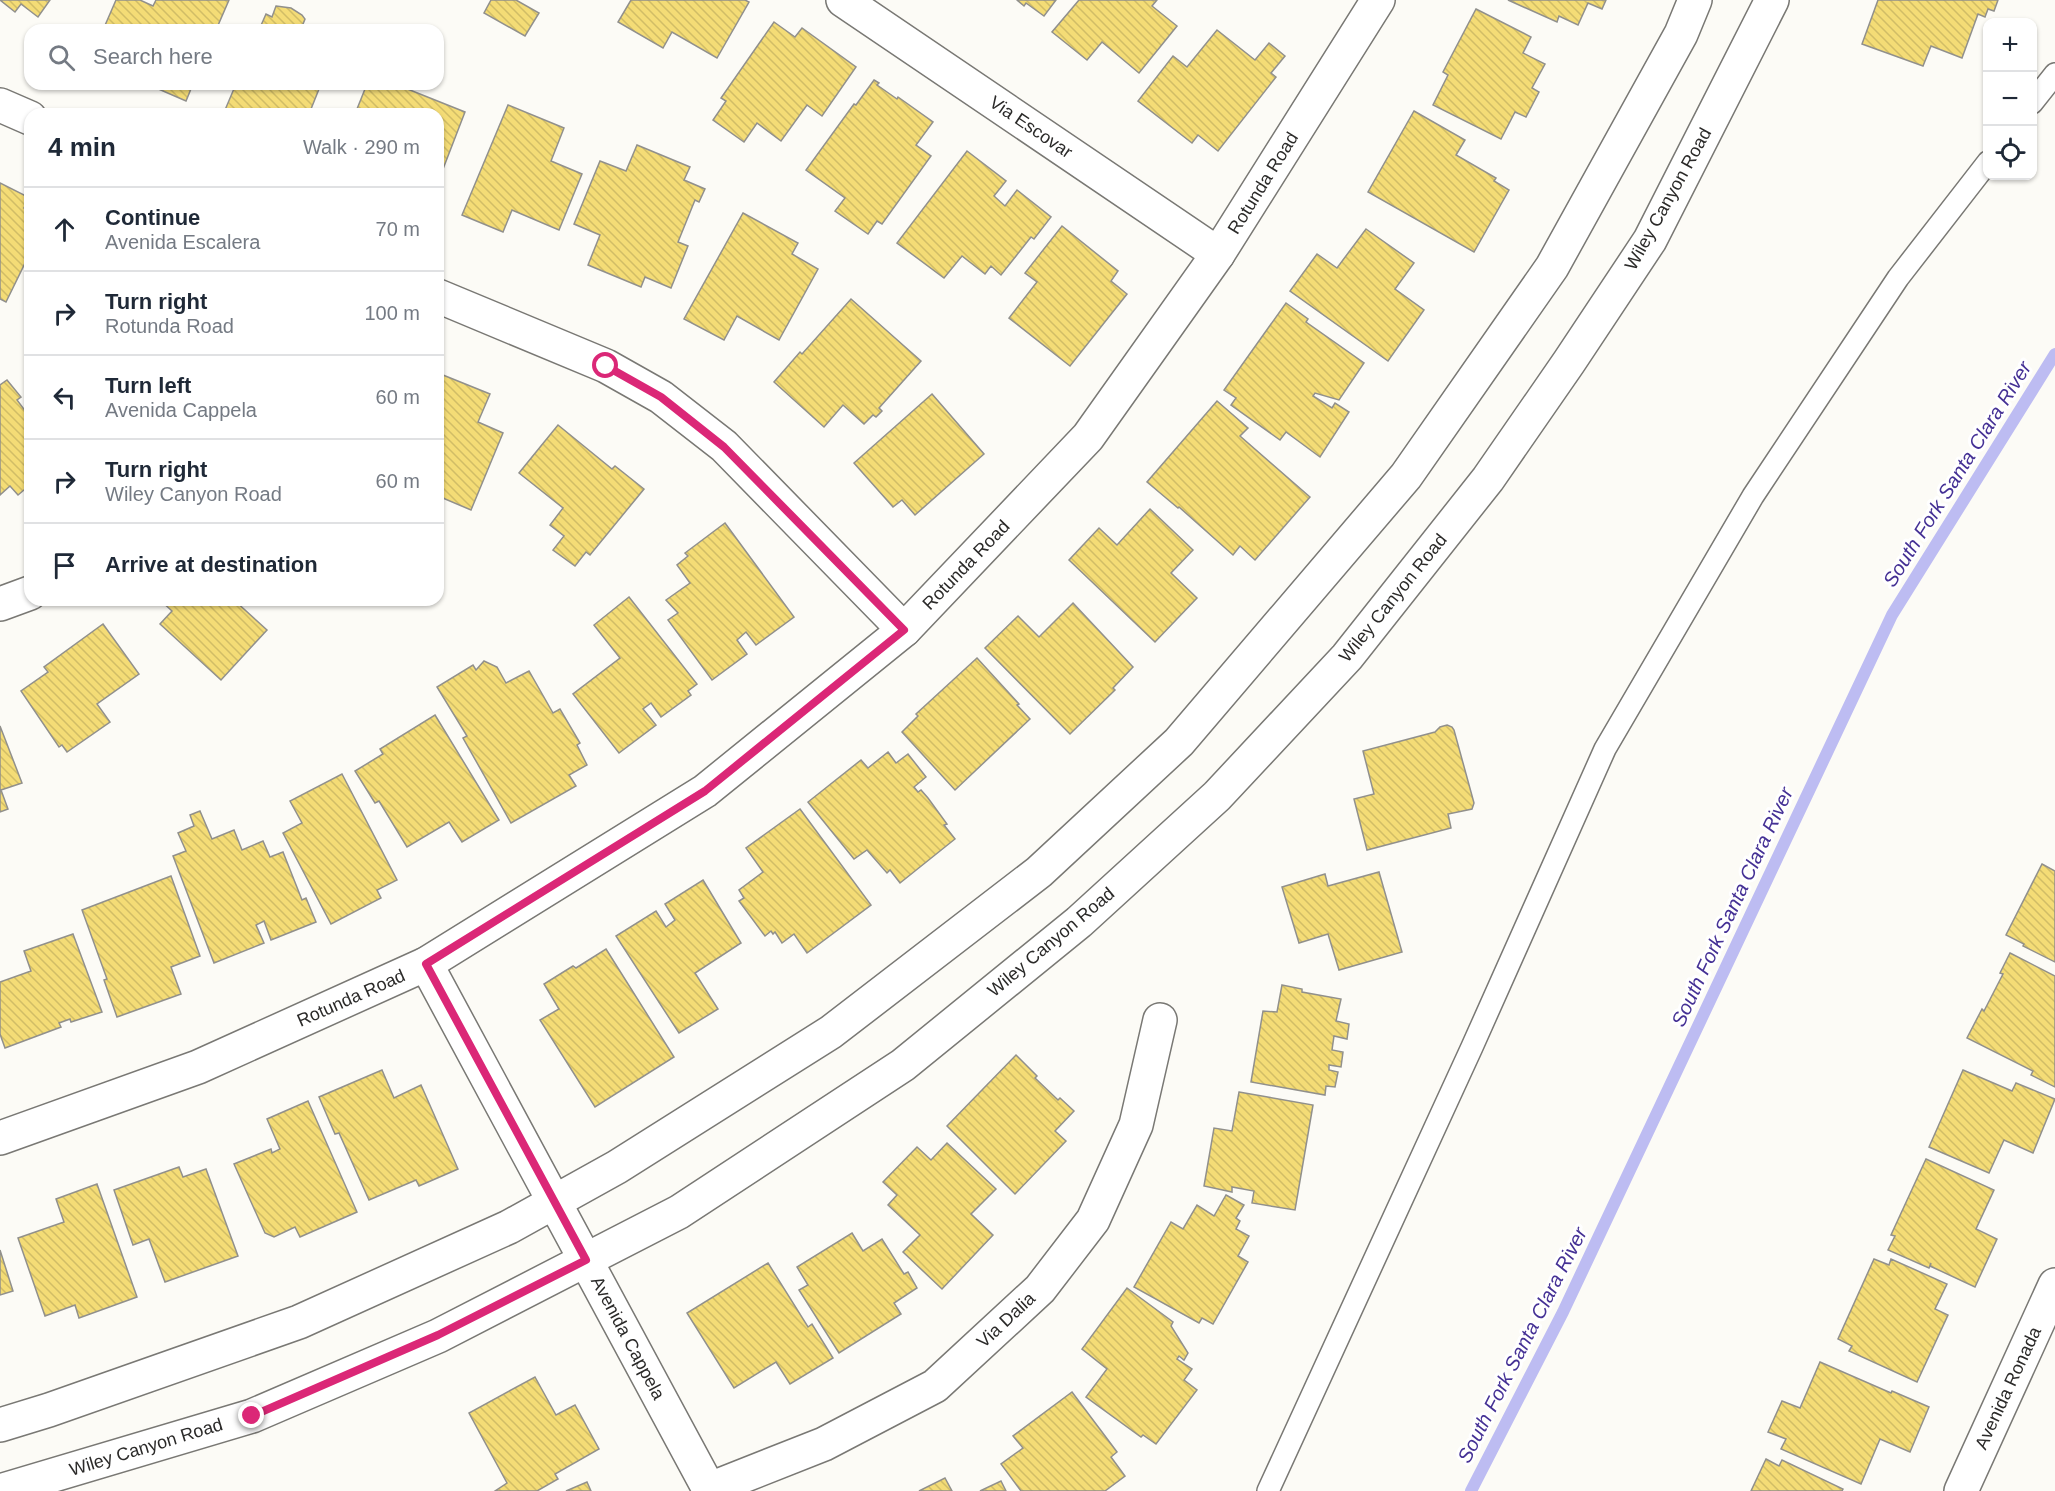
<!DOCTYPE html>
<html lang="en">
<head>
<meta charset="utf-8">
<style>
	body { margin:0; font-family:Helvetica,sans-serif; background:#f2f2f3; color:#1f2937 }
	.controls { position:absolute; right:18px; top:18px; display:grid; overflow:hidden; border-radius:12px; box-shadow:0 2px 4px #0004 }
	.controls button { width:54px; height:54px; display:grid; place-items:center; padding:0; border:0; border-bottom:2px solid #e0e1e3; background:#fff; color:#1f2937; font:30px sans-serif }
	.stop { position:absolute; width:18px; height:18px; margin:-14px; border:4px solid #db2777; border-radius:50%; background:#fff }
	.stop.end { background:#db2777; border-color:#fff; box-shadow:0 2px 6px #0008 }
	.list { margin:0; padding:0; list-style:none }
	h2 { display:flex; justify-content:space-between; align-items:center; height:78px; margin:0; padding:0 24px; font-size:26px }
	h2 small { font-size:20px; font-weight:400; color:#747a83 }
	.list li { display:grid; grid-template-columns:39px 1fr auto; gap:18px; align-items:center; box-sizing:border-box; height:84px; padding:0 24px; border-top:2px solid #e0e1e3 }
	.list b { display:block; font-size:22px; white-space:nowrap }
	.list p { margin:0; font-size:20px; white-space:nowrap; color:#747a83 }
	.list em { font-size:20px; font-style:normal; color:#747a83 }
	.icon { flex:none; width:33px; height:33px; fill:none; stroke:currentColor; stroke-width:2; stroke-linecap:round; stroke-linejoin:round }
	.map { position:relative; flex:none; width:2055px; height:1491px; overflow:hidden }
	.search { position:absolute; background:#fff; box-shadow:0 2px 4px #0004; left:24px; top:24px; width:420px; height:66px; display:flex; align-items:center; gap:15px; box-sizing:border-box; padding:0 21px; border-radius:18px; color:#747a83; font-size:22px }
	.panel { position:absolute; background:#fff; box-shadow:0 2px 4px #0004; left:24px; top:108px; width:420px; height:498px; border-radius:18px }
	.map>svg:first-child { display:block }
</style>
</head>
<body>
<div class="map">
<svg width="2055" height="1491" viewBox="0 0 2055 1491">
	<defs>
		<pattern id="building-back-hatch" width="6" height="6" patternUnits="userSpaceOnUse" patternTransform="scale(1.5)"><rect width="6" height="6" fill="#f4dc76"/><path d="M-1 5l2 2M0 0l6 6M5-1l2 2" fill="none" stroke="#d1bd66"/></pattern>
	</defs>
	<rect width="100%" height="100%" fill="#fcfbf6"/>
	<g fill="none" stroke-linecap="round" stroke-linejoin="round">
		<path stroke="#bdbcf2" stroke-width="12" d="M1471,1491L1563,1312L1892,615L2055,354"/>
	</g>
	<g fill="url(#building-back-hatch)" stroke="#91908c" stroke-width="1.5">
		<path d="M0,0H50L38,17L21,4L15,12Z"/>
		<path d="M116,0H140L153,6L156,0H229L216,30H103Z"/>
		<path d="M491,0H516L539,13L525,36L484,13Z"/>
		<path d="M631,0H745L749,2L717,58L672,32L663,48L618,22Z"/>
		<path d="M1017,0H1056L1044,16L1026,3L1024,6Z"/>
		<path d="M1079,0H1157L1152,6L1177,26L1139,73L1102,42L1087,60L1052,32Z"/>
		<path d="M1508,0H1606L1602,9L1588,3L1578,25L1559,16L1557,22Z"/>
		<path d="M1878,0H1998L1994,11L1988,9L1985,17L1978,14L1962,58L1931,46L1923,66L1862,44Z"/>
		<path d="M276,6L291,8L302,15L305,19L301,29L303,30H259L266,14L272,17Z"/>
		<path d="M1476,9L1531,37L1523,53L1545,64L1532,88L1539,92L1526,117L1515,112L1501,139L1433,105L1448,75L1443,72Z"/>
		<path d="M774,22L795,37L802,28L856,67L822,116L807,105L781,141L757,123L744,142L713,120L726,101L721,98Z"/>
		<path d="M1217,30L1255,60L1269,43L1285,56L1271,73L1276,77L1218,151L1198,135L1192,143L1138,101L1173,56L1187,67Z"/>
		<path d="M874,80L879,83L877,85L897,99L898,97L933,122L916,145L931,156L882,224L877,221L868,234L835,211L845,198L806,170L854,104L856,105Z"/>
		<path d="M147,84H193L186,101Z"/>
		<path d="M236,84H321L309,114H235L225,110Z"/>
		<path d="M367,84H395L465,112L443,169L438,167V114H355Z"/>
		<path d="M508,105L564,128L551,161L582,174L559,230L512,210L503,232L462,215Z"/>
		<path d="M1414,111L1465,140L1456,155L1496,178L1494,181L1509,190L1474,252L1368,192Z"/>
		<path d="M637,145L690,167L684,180L705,189L699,202L695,200L678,242L688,246L671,288L645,277L641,287L588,265L600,235L574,224L600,161L626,171Z"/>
		<path d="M967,151L1006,181L994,196L1005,206L1017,190L1051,217L1034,239L1031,237L1001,275L991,266L985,274L962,256L944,278L897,243Z"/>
		<path d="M0,183L30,198L24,208L30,211V253L6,302L0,299Z"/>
		<path d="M743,213L798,243L792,254L818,269L779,340L737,316L724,340L684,319Z"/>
		<path d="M1062,226L1118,271L1111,281L1127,294L1070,366L1009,318L1037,282L1025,273Z"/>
		<path d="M1366,229L1414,263L1395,289L1424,310L1388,361L1290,291L1317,254L1337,268Z"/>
		<path d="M851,299L921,361L879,408L882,411L876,417L873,415L864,424L843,405L824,427L774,382L800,352L802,354Z"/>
		<path d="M1286,303L1308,319L1306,322L1364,363L1339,400L1315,393L1313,396L1332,408L1335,403L1349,412L1320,457L1286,432L1280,440L1231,405L1236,398L1224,390Z"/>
		<path d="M438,373L490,394L478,422L503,433L471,510L438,496Z"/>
		<path d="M7,380L21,397L17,400L26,412L30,409V485L18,495L10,486L0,495V385Z"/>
		<path d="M932,394L984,454L915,515L902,500L893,507L854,463Z"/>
		<path d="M1217,401L1248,428L1240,436L1310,497L1255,560L1240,546L1233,555L1179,507L1178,508L1147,482Z"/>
		<path d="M558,425L612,469L615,466L644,489L590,555L586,552L575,566L553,550L564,536L550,525L563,508L519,473Z"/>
		<path d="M1150,509L1193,550L1171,573L1197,598L1155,642L1069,560L1099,528L1117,545Z"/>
		<path d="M725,523L794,617L756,645L746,632L737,640L747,654L712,680L668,620L678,613L666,600L690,583L677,565L688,556L685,553Z"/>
		<path d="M629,597L697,684L688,691L691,695L661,717L651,703L643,709L656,725L619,753L573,694L620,658L594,625Z"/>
		<path d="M160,600H234L267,630L221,680L160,624L172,611Z"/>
		<path d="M1073,603L1133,667L1113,688L1115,690L1070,734L985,648L1018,616L1039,637Z"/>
		<path d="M103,624L139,674L97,704L110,722L67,752L62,745L59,747L21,691L48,672L44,667Z"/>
		<path d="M977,658L1019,704L1017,705L1030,719L955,790L902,732L918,716L916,714Z"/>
		<path d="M484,661L497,667L506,683L529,671L553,713L560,709L580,743L577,745L587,765L569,775L576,786L511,823L463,738L467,736L437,687L473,665L476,670Z"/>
		<path d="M435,715L499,820L462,842L449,822L407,847L379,801L375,803L355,771L383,754L380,749Z"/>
		<path d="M1447,725L1452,727L1454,730L1474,803L1472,809L1448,814L1451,828L1367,850L1354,799L1374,794L1363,751L1435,732L1440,727Z"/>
		<path d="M0,726L22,783L1,790L8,809L0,812Z"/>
		<path d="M888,752L896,763L908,754L926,777L914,787L918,792L921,790L928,798L947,824L944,825L955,839L900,883L890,870L887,873L867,850L854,859L808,802L861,760L868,768Z"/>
		<path d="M342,774L397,880L377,890L381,898L331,924L283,833L302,823L290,801Z"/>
		<path d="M800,809L871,905L807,953L794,934L782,943L775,932L773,934L771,931L765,936L739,901L744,898L739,890L763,872L746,848Z"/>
		<path d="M200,811L212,839L234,830L242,850L263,841L270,857L283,852L302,900L306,898L316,922L271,940L264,921L256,925L264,943L214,963L173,856L186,851L178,833L194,826L190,815Z"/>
		<path d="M2042,864L2055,871V962L2023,946L2024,944L2006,935Z"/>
		<path d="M1379,872L1402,952L1339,970L1328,934L1299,943L1282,887L1325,874L1328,886Z"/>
		<path d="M171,876L200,956L171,967L181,994L117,1017L104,980L107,979L82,910Z"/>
		<path d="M703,880L741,943L695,973L718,1009L679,1033L616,936L656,911L666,927L675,920L665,904Z"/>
		<path d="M73,934L102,1012L71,1022L70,1019L59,1023L61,1027L5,1048L0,1034V982L31,971L24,951Z"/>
		<path d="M606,949L674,1057L595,1107L540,1020L559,1009L544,984L573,966L576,968Z"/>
		<path d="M2010,953L2055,976V1087L2031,1075L2033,1071L1967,1038L1982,1009L1984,1011L2003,974L2000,973Z"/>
		<path d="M1282,985L1302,989V992L1341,999L1336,1021L1349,1024L1347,1039L1334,1036L1332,1050L1343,1052L1341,1067L1329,1065V1070L1338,1072L1335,1087L1326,1086L1325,1095L1251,1082L1263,1011L1277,1012Z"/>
		<path d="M1016,1055L1037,1076L1035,1078L1058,1100L1060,1098L1074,1111L1055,1131L1066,1141L1015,1194L947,1126Z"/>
		<path d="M382,1070L394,1098L421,1085L458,1169L419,1186L416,1180L369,1200L339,1133L335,1134L319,1097Z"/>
		<path d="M1963,1070L2012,1091L2016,1083L2055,1099L2033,1153L2004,1140L1989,1173L1929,1147Z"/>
		<path d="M1239,1092L1313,1105L1295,1210L1252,1203L1254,1191L1232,1187V1192L1204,1186L1214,1128L1232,1131Z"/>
		<path d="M308,1101L357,1212L300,1237L295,1227L274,1237L265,1233L234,1164L271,1149L272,1153L280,1149L267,1119Z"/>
		<path d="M947,1143L996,1189L971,1214L993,1235L942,1289L903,1252L920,1235L888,1205L897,1195L883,1182L917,1147L931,1160Z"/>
		<path d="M1926,1159L1994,1190L1976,1229L1997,1239L1975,1287L1930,1266L1931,1263L1929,1268L1888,1250L1895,1236L1891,1235Z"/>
		<path d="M179,1167L183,1177L206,1169L238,1256L165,1282L149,1239L133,1245L114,1190Z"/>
		<path d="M97,1184L137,1297L79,1318L75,1305L45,1316L18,1238L64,1222L56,1199Z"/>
		<path d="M1226,1195L1244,1205L1236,1218L1240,1221L1236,1229L1249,1236L1238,1256L1248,1262L1213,1324L1202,1318L1199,1323L1134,1287L1171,1222L1183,1229L1197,1205L1214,1216Z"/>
		<path d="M852,1233L863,1251L882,1239L904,1274L908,1272L917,1288L894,1303L901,1314L839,1353L799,1290L808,1285L797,1267Z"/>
		<path d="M0,1250L13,1291L0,1295Z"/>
		<path d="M1874,1259L1889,1265L1891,1259L1947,1284L1935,1309L1948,1315L1917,1382L1849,1351L1852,1346L1838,1339Z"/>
		<path d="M768,1263L808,1327L812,1324L833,1358L790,1384L776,1362L734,1388L687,1313Z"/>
		<path d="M1127,1288L1173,1322L1171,1326L1188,1353L1184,1360L1179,1356L1177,1359L1192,1369L1184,1380L1197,1390L1156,1444L1143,1435L1141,1437L1086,1397L1107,1369L1082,1349Z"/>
		<path d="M1820,1362L1891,1393L1892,1391L1929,1407L1910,1452L1880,1439L1861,1484L1781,1449L1786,1439L1768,1432L1782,1401L1800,1408Z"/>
		<path d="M535,1377L556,1415L575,1405L599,1449L555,1474L558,1479L537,1491H495L507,1483L469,1413Z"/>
		<path d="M1072,1392L1117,1452L1111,1457L1125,1476L1105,1491H1021L1001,1464L1023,1448L1013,1436Z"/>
		<path d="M1766,1459L1779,1466L1782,1460L1843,1489L1842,1491H1751Z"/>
		<path d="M945,1478L952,1491H919Z"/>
		<path d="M1001,1481L1006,1491H980Z"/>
		<path d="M587,1482L591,1491H566Z"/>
	</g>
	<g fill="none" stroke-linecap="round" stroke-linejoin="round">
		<defs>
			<g id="lane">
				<path d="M2032,103L2055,74"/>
				<path d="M1268,1491L1472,1047L1605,749L1753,496L1898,278L1988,162"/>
			</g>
			<g id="street">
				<path d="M843,0L1218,254"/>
				<path d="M0,105L30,118"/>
				<path d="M438,296L606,366L661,397L724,446L904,630"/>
				<path d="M0,604L30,593"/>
				<path d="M426,964L710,1491"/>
				<path d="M0,1138L198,1067L426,964L705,791L904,630L1088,437L1218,254L1378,0"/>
				<path d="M710,1489L824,1444L935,1386L1040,1289L1093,1220L1136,1125L1160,1020"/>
				<path d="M1961,1491L2055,1285"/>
			</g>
			<g id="secondary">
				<path d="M0,1425L49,1410L299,1322L509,1227L617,1167L831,1032L1039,872L1179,742L1406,476L1552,267L1681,34L1695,0"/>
				<path d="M0,1491L252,1416L438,1336L679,1212L903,1065L1079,922L1217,796L1347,657L1488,479L1569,362L1650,240L1772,0"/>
			</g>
		</defs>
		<use href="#lane" stroke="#797874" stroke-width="24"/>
		<use href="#street" stroke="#797874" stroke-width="36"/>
		<use href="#secondary" stroke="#797874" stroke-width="36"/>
		<use href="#lane" stroke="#fff" stroke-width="21"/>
		<use href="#street" stroke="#fff" stroke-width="33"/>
		<use href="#secondary" stroke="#fff" stroke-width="33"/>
	</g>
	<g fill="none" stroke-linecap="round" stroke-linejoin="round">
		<path stroke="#db2777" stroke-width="8" d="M252,1416L438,1335L586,1260L426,964L705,791L904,630L724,447L661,397L606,366"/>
	</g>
	<g text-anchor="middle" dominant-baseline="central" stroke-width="6" stroke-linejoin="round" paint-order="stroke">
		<g font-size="18" fill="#2b2a29" stroke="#fff">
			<text transform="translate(1031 127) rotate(34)">Via Escovar</text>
			<text transform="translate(1263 183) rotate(-58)">Rotunda Road</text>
			<text transform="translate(1668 199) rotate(-61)">Wiley Canyon Road</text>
			<text transform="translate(966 565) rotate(-46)">Rotunda Road</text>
			<text transform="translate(1393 598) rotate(-51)">Wiley Canyon Road</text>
			<text transform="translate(1051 942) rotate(-40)">Wiley Canyon Road</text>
			<text transform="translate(351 998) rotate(-24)">Rotunda Road</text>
			<text transform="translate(1006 1320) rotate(-43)">Via Dalia</text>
			<text transform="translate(628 1338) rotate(62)">Avenida Cappela</text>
			<text transform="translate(2008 1388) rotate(-65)">Avenida Ronada</text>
			<text transform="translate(146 1447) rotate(-17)">Wiley Canyon Road</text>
		</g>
		<g font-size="20" font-style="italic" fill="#453195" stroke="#fff">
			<text transform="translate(1957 474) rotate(-58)">South Fork Santa Clara River</text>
			<text transform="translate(1732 907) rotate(-65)">South Fork Santa Clara River</text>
			<text transform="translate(1522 1345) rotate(-63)">South Fork Santa Clara River</text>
		</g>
	</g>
</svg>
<div class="controls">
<button>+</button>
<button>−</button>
<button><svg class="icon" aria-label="locate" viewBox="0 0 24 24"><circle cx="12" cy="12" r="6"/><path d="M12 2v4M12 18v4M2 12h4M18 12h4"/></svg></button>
</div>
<div class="stop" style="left:606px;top:366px"></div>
<div class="stop end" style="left:252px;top:1416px"></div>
<div class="search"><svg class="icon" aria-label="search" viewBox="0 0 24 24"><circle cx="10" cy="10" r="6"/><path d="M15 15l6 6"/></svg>Search here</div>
<section class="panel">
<h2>4 min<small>Walk · 290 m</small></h2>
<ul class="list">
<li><svg class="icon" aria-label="ahead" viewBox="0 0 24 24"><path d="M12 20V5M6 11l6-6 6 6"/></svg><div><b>Continue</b><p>Avenida Escalera</p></div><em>70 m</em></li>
<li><svg class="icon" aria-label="right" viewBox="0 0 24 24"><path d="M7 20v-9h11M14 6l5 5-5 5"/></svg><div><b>Turn right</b><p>Rotunda Road</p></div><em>100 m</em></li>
<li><svg class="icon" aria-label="left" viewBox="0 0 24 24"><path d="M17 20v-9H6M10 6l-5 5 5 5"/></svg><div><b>Turn left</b><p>Avenida Cappela</p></div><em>60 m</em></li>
<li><svg class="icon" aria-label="right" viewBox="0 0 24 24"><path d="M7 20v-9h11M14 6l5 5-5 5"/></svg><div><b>Turn right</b><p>Wiley Canyon Road</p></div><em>60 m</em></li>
<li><svg class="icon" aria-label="arrive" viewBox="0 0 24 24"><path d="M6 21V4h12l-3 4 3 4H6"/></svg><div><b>Arrive at destination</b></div></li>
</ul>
</section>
</div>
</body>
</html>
